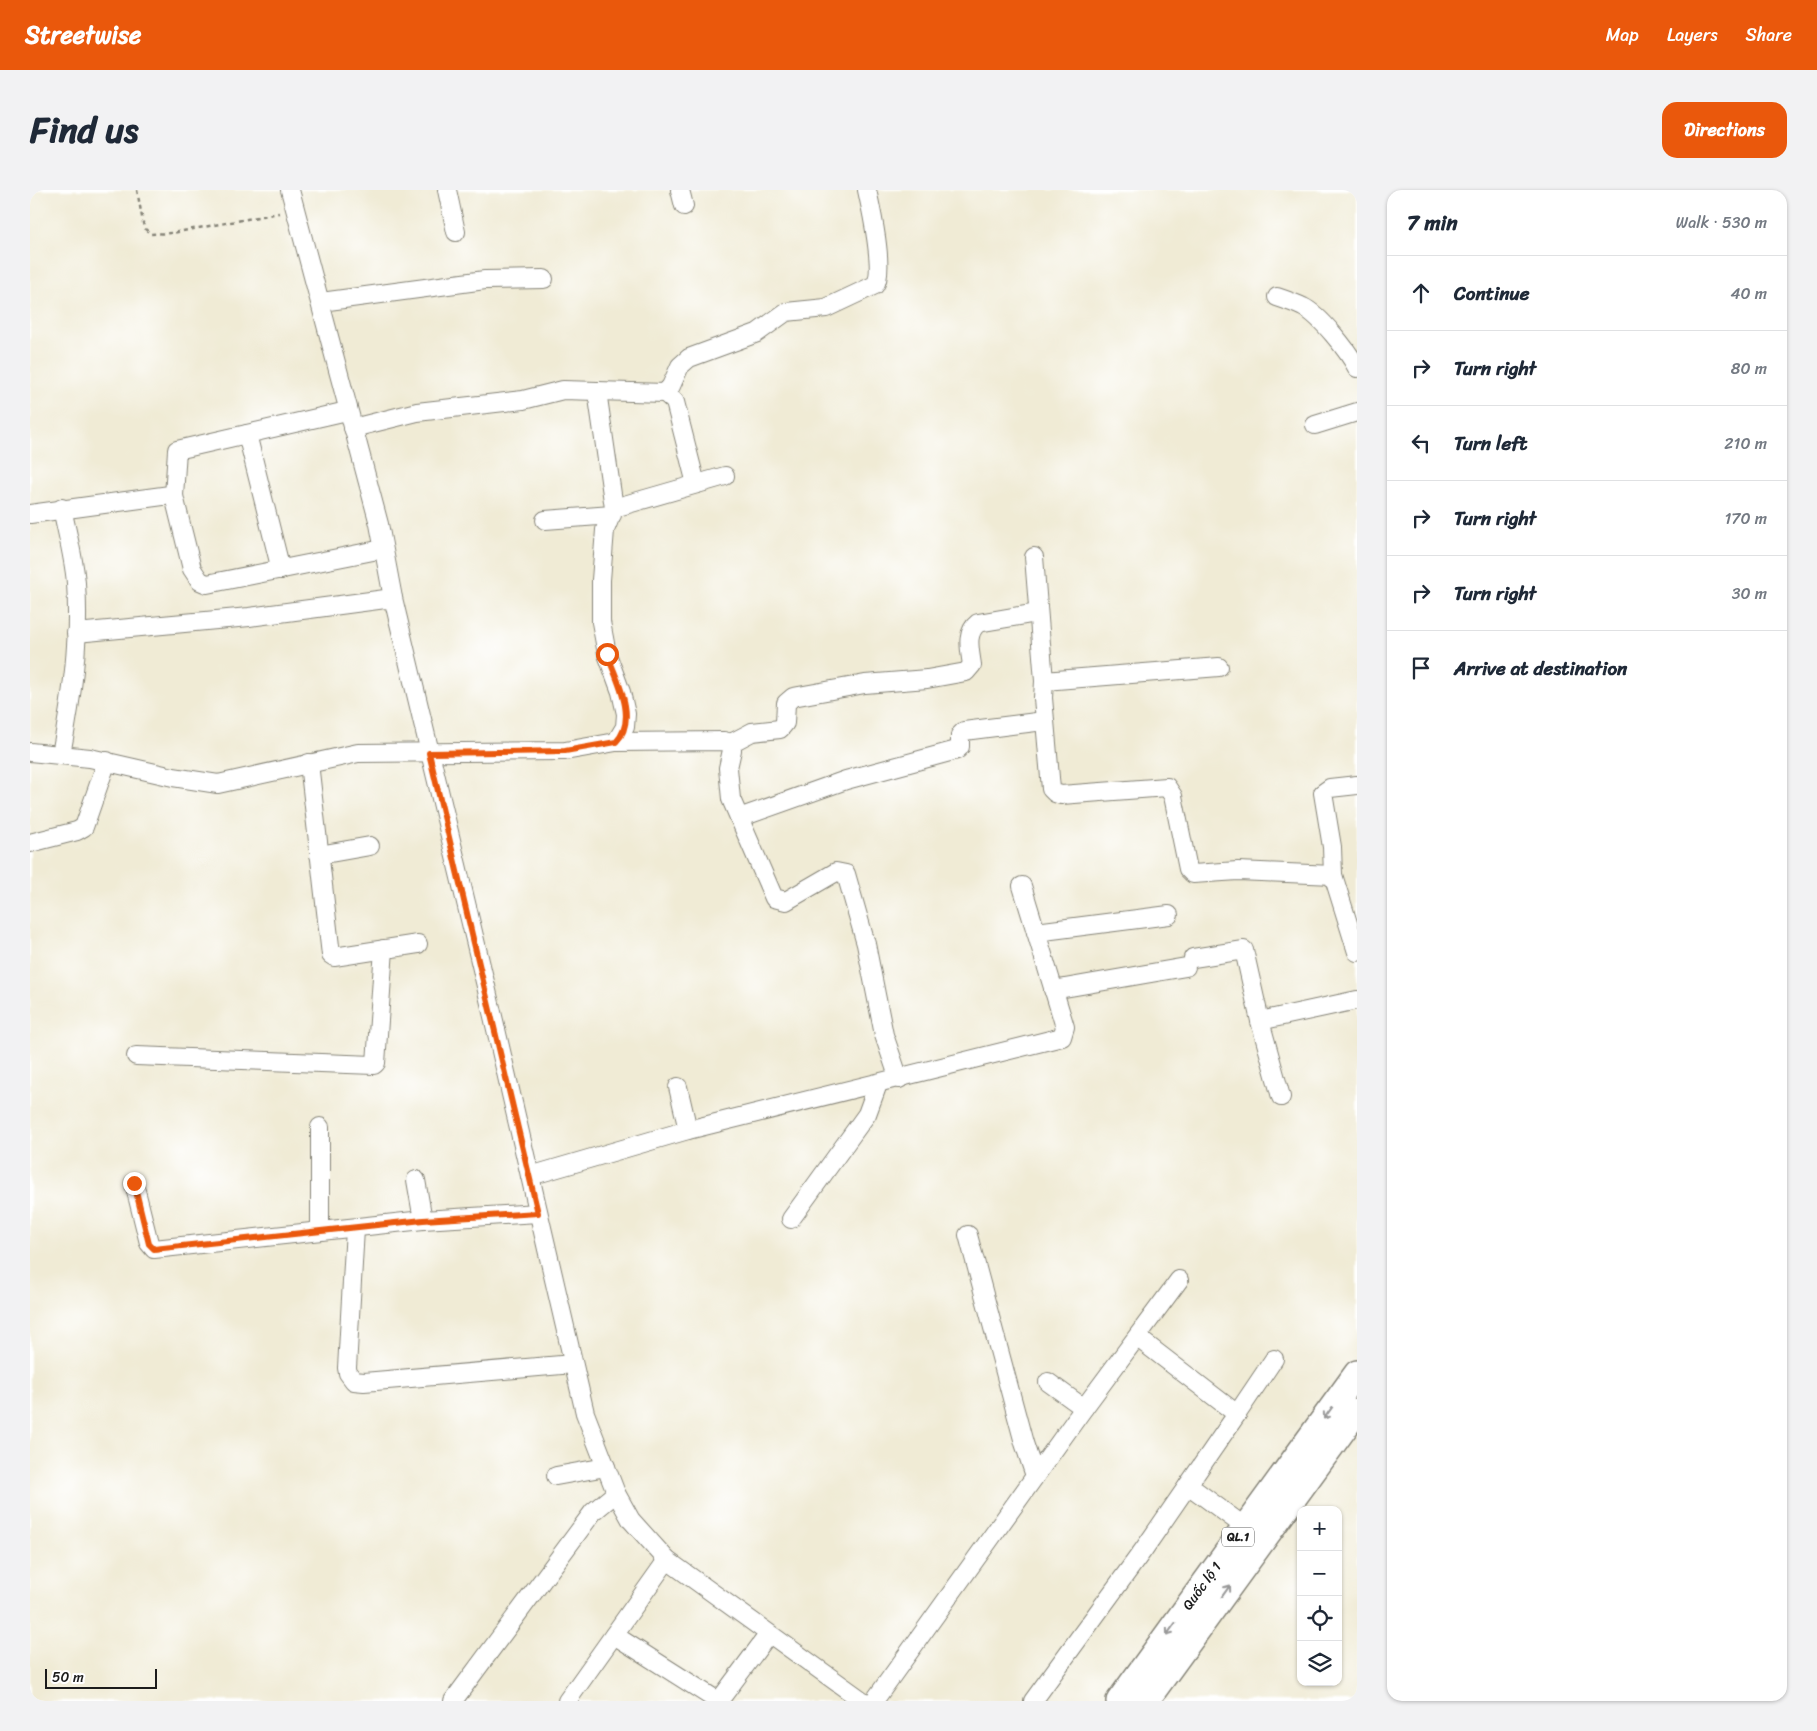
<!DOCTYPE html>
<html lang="en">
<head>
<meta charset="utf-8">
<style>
	body { margin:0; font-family:Sriracha,sans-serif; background:#f2f2f3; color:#1f2937 }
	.controls { position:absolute; right:15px; bottom:15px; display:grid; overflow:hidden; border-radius:10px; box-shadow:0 1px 4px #0004 }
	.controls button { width:45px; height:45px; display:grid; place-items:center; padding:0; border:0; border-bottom:1px solid #e0e1e3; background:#fff; color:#1f2937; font:25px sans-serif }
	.scale { position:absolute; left:15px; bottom:12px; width:112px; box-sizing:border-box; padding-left:5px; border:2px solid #1c1c1c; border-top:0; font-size:14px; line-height:18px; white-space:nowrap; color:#1c1c1c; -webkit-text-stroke:4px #fff; paint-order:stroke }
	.stop { position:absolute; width:15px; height:15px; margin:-11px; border:4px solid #ea580c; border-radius:50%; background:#fff }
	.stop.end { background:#ea580c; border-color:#fff; box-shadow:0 1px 5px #0008 }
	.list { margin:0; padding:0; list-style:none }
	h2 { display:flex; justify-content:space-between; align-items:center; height:65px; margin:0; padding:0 20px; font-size:21px }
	h2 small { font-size:16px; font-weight:400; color:#747a83 }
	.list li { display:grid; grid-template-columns:32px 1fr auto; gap:15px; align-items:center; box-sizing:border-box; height:75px; padding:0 20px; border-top:1px solid #e0e1e3 }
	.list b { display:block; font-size:19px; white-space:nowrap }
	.list em { font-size:16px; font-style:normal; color:#747a83 }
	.icon { flex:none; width:28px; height:28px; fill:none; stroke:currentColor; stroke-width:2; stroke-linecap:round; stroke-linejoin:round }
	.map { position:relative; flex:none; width:1327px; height:1511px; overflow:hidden; border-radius:15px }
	header { display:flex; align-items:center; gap:30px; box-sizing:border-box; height:70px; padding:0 25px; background:#ea580c; color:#fff }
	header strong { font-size:24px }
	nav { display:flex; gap:28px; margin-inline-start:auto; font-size:18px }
	.intro { display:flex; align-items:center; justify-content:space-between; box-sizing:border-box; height:120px; padding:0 30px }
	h1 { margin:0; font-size:35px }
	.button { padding:12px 22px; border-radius:15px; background:#ea580c; color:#fff; font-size:18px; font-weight:700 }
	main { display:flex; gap:30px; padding:0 30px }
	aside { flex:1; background:#fff; border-radius:15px; box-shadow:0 1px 4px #0004 }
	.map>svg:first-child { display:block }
</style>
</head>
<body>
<header>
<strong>Streetwise</strong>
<nav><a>Map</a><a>Layers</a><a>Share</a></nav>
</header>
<div class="intro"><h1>Find us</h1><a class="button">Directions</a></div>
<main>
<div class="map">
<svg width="1327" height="1511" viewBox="0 0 1327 1511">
	<rect width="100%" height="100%" fill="#fff"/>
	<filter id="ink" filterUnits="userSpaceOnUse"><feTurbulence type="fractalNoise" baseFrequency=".02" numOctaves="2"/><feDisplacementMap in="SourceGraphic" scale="10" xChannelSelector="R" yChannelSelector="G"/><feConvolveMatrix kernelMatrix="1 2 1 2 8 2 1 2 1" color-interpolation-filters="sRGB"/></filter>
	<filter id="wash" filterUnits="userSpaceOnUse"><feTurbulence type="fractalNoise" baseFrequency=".0096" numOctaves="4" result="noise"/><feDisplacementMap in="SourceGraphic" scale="20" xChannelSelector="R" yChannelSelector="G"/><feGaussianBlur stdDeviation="1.12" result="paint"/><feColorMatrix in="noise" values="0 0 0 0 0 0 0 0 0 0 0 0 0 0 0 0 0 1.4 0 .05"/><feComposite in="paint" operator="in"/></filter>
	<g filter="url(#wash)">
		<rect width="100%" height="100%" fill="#f0ebd5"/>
	</g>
	<g filter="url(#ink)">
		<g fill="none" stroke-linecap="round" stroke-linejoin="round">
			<defs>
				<g id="minor">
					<path d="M260,0L349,334L363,408L455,792L555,1223L586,1303L601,1330L637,1370L833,1511"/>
					<path d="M417,0L426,42"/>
					<path d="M650,0L654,16"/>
					<path d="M1247,107C1256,110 1265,113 1273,117C1290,125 1319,162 1327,178"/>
					<path d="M291,112L455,90L514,89"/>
					<path d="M635,203L645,212L666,294"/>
					<path d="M1285,235L1327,222"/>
					<path d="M323,238L387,222L493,210L533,200L635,203L641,196L650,176L659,168L727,143L756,122L796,118L845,95C855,81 841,18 837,0"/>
					<path d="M217,244L251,380"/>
					<path d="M144,306L147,260L317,221"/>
					<path d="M584,318L695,286"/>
					<path d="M0,324L140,305L144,306L162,379L170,391L177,394L353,359"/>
					<path d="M515,330L582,325"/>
					<path d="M1004,367L1014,491"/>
					<path d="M46,443L219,427L363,408"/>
					<path d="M1189,477L1014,491L1013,508L1021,599L1025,603L1031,605L1137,597L1143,606L1158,679L1163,684L1208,681L1303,685"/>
					<path d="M586,552L694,551L701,553L702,560L698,578L701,609L744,708L756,711L806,682L816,684L836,754L854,845L869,889"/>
					<path d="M701,553L722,542L750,539L755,533L756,513L763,507L835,494L897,489L936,482L942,475C940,460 935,443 948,433L1007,423"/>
					<path d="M0,562L60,568L143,587L188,594L328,563L535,561L586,552L595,537L596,524L591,502L577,464L571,432V390L575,340L584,318L567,201"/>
					<path d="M31,564C42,508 50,451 46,393C44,368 37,343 32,318"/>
					<path d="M279,573L301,765L304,767L388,754"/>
					<path d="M1327,595L1300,598L1293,603L1302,657L1303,685L1327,762"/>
					<path d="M709,628L816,590L927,560L930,557V545L934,541L1014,531"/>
					<path d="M0,653L47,641L54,637L77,571"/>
					<path d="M289,665L340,656"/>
					<path d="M1006,742L1139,725"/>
					<path d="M1163,768L1214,760L1230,831"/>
					<path d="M1023,800L1156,777"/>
					<path d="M106,866L344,875L346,873L354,759"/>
					<path d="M648,897L658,940"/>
					<path d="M1251,907L1230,831L1327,810"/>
					<path d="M290,937V1041"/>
					<path d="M500,986L658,940L1032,847L1035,837L992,696"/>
					<path d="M386,990L393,1030"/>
					<path d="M104,993L119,1053L124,1059L393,1030L508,1023"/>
					<path d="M761,1029L837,924L848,894"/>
					<path d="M325,1039L317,1178L318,1183L324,1191L334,1192L543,1174"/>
					<path d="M938,1045L994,1253L1005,1286"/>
					<path d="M1018,1192L1054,1218"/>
					<path d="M1207,1224L1244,1169"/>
					<path d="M526,1286L576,1277"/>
					<path d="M1158,1295L1215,1337"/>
					<path d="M584,1445L688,1511"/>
					<path d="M423,1511L563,1322L586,1303"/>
					<path d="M537,1511L637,1370"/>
					<path d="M689,1511L738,1445"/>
					<path d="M844,1511L1054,1218L1149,1090"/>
					<path d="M1003,1511L1114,1359L1207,1224L1108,1148"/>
				</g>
				<g id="highway">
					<path d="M1089,1511L1327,1183"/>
					<path d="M1116,1511L1327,1221"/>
				</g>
			</defs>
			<use href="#minor" stroke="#868478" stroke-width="20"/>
			<use href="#highway" stroke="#868478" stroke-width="28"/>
			<path stroke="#868478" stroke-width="2.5" stroke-dasharray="4 4" stroke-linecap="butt" d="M107,0L114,38L121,44L142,43L249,23"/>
			<use href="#minor" stroke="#fff" stroke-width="18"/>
			<use href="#highway" stroke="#fff" stroke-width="25"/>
		</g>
		<defs><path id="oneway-shaft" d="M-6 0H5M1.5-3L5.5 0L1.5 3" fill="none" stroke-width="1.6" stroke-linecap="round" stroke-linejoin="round" transform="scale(1.25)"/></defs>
		<g stroke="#999">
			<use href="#oneway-shaft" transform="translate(1298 1223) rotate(126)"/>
			<use href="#oneway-shaft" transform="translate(1196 1401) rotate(-54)"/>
			<use href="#oneway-shaft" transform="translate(1141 1439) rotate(126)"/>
		</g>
	</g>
	<g fill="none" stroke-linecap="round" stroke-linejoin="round" filter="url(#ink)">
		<path stroke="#ea580c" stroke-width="6" d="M104,993L119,1054L124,1059L393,1030L508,1023L399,563L535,561L586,552C609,529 586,488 577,464"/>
	</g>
	<g text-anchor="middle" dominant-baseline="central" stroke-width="4.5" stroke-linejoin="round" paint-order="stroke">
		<rect fill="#fff" stroke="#606060" stroke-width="1" x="1192" y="1337.5" width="32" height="19" rx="4"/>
		<g font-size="12" font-weight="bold" fill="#1c1c1c">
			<text x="1208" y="1347">QL.1</text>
		</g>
		<g font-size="14" fill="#1c1c1c" stroke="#fff">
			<text transform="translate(1172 1396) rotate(-54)">Quốc lộ 1</text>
		</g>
	</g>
</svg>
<div class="controls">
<button>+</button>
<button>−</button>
<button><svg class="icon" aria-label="locate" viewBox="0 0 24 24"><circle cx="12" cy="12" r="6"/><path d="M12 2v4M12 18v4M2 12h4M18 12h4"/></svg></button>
<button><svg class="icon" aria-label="layers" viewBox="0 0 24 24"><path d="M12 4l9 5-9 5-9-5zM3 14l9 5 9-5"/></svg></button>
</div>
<div class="scale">50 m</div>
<div class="stop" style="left:577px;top:464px"></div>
<div class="stop end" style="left:104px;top:993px"></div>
</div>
<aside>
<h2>7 min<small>Walk · 530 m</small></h2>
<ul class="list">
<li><svg class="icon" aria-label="ahead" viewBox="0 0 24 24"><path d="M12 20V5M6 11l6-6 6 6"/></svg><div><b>Continue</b></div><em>40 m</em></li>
<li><svg class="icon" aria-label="right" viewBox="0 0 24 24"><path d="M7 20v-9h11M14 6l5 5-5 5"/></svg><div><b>Turn right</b></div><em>80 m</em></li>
<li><svg class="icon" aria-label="left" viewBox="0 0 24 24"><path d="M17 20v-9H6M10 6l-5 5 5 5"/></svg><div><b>Turn left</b></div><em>210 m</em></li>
<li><svg class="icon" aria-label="right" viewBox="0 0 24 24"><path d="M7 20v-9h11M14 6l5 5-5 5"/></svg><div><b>Turn right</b></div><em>170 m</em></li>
<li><svg class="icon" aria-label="right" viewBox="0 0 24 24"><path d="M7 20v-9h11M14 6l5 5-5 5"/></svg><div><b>Turn right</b></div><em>30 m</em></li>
<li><svg class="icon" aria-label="arrive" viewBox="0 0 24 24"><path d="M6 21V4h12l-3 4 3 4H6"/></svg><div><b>Arrive at destination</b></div></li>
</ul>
</aside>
</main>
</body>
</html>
